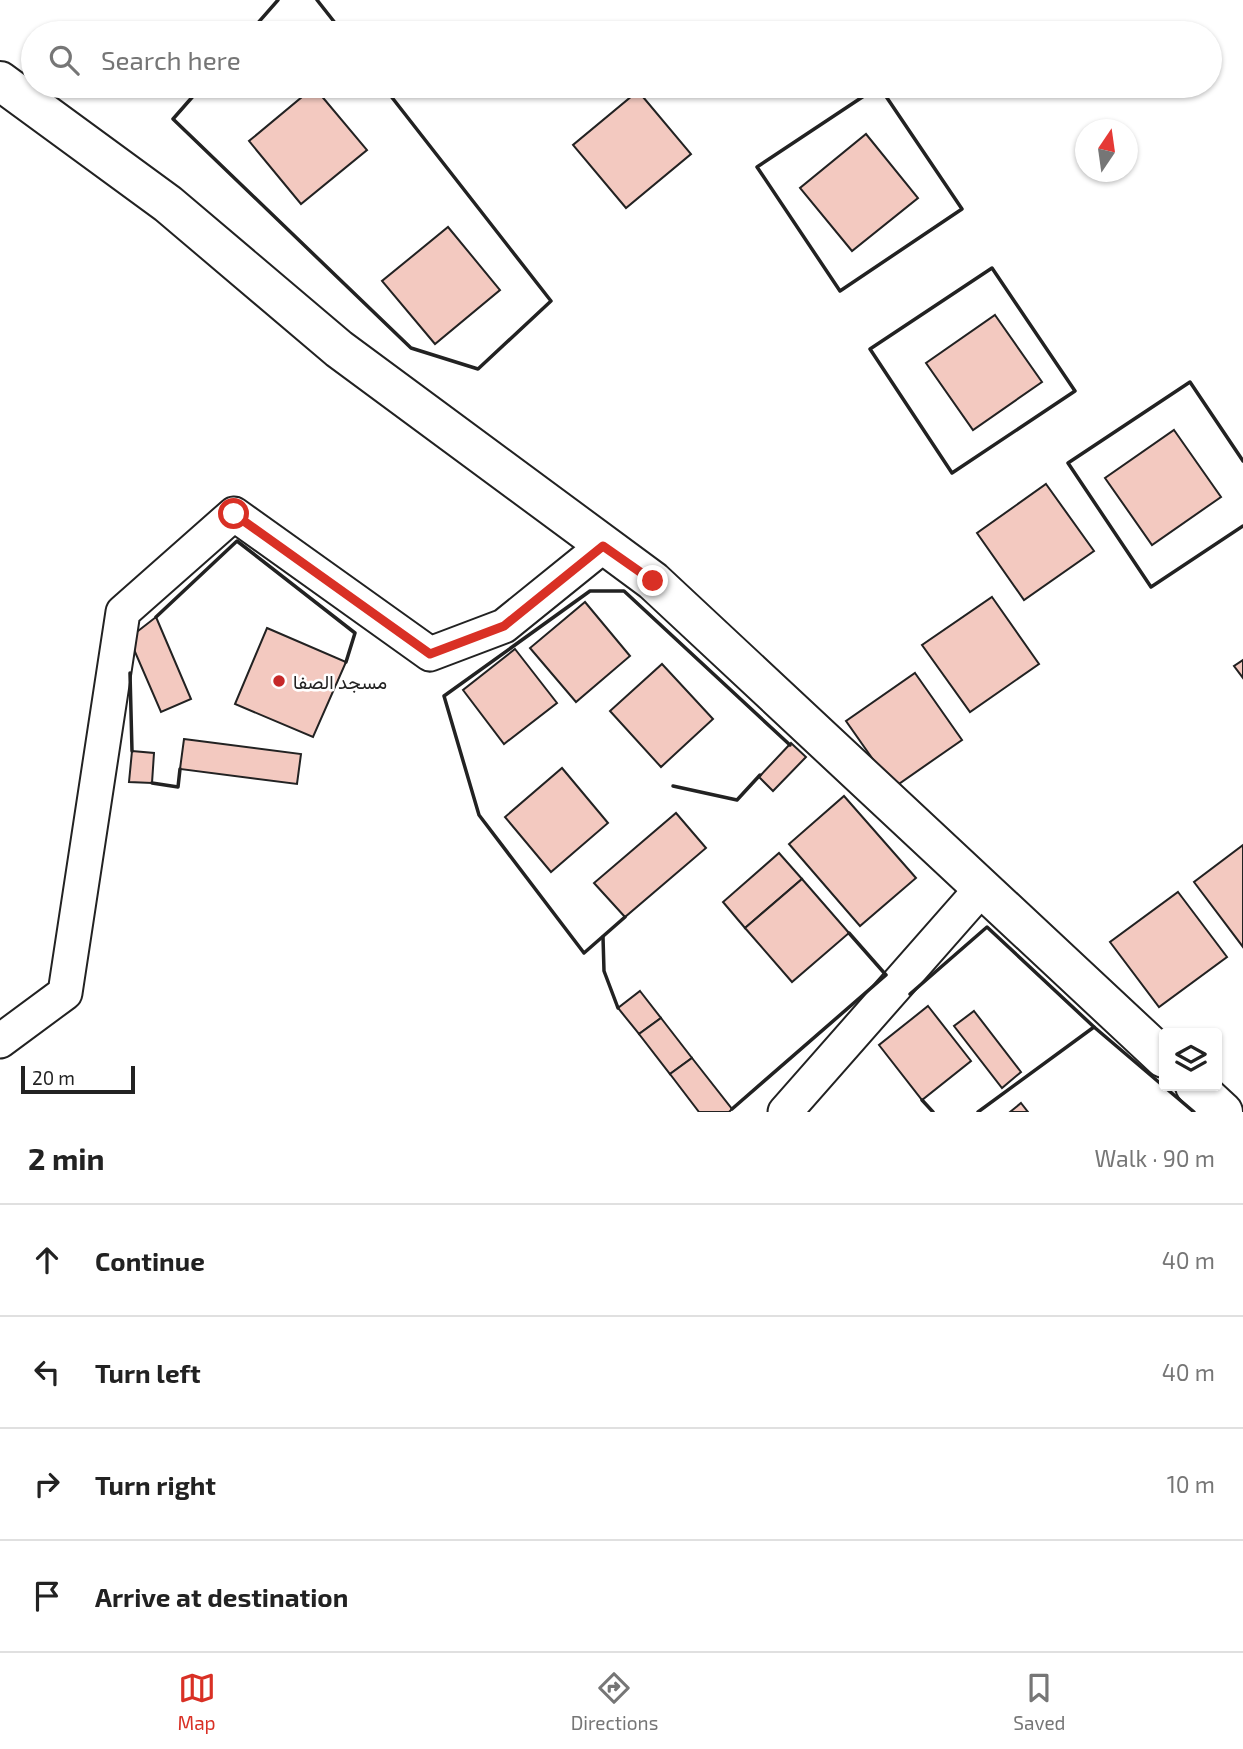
<!DOCTYPE html>
<html lang="en">
<head>
<meta charset="utf-8">
<style>
	body { margin:0; font-family:"Exo 2",Vazirmatn,sans-serif; background:#f2f2f2; color:#222 }
	.controls { position:absolute; right:21px; bottom:21px; display:grid; overflow:hidden; border-radius:7px; box-shadow:0 2px 5px #0004 }
	.controls button { width:63px; height:63px; display:grid; place-items:center; padding:0; border:0; border-bottom:2px solid #e0e0e0; background:#fff; color:#222; font:35px sans-serif }
	.compass { position:absolute; left:1075px; top:119px; width:63px; height:63px; border-radius:50%; background:#fff; box-shadow:0 2px 5px #0004; rotate:13deg }
	.scale { position:absolute; left:21px; bottom:18px; width:114px; box-sizing:border-box; padding-left:7px; border:4px solid #222; border-top:0; font-size:19px; line-height:24px; white-space:nowrap; color:#222; -webkit-text-stroke:5px #fff; paint-order:stroke }
	.stop { position:absolute; width:21px; height:21px; margin:-16px; border:5px solid #d93025; border-radius:50%; background:#fff }
	.stop.end { background:#d93025; border-color:#fff; box-shadow:0 2px 7px #0008 }
	.list { margin:0; padding:0; list-style:none }
	h2 { display:flex; justify-content:space-between; align-items:center; height:91px; margin:0; padding:0 28px; font-size:30px }
	h2 small { font-size:23px; font-weight:400; color:#767676 }
	.list li { display:grid; grid-template-columns:46px 1fr auto; gap:21px; align-items:center; box-sizing:border-box; height:112px; padding:0 28px; border-top:2px solid #e0e0e0 }
	.list b { display:block; font-size:26px; white-space:nowrap }
	.list em { font-size:23px; font-style:normal; color:#767676 }
	.icon { flex:none; width:38px; height:38px; fill:none; stroke:currentColor; stroke-width:2; stroke-linecap:round; stroke-linejoin:round }
	.map { position:relative; flex:none; width:1243px; height:1112px; overflow:hidden }
	.search { position:absolute; background:#fff; box-shadow:0 2px 5px #0004; left:21px; right:21px; top:21px; height:77px; display:flex; align-items:center; gap:18px; box-sizing:border-box; padding:0 24px; border-radius:38px; color:#767676; font-size:26px }
	.sheet { height:539px; background:#fff }
	nav { display:flex; justify-content:space-around; align-items:center; box-sizing:border-box; height:98px; border-top:2px solid #e0e0e0; background:#fff; font-size:19px; color:#767676 }
	nav a { display:grid; justify-items:center; gap:4px }
	nav .on { color:#d93025 }
	.map>svg:first-child { display:block }
</style>
</head>
<body>
<div class="map">
<svg width="1243" height="1112" viewBox="0 0 1243 1112">
	<rect width="100%" height="100%" fill="#fff"/>
	<g fill="#f3c9c0" stroke="#222" stroke-width="2">
		<path d="M314,87L367,150L301,204L249,141Z"/>
		<path d="M638,91L691,154L626,208L573,145Z"/>
		<path d="M866,134L918,198L852,251L800,188Z"/>
		<path d="M448,227L500,290L435,344L382,281Z"/>
		<path d="M995,315L1042,382L973,430L926,363Z"/>
		<path d="M1174,430L1221,497L1152,545L1105,478Z"/>
		<path d="M1046,484L1094,551L1024,600L977,533Z"/>
		<path d="M992,597L1039,664L970,712L922,645Z"/>
		<path d="M585,602L630,656L576,702L530,648Z"/>
		<path d="M156,617L191,699L161,712L129,638Z"/>
		<path d="M267,628L346,662L313,737L235,704Z"/>
		<path d="M515,649L557,703L504,744L463,690Z"/>
		<path d="M1243,660V678L1234,666Z"/>
		<path d="M662,664L713,719L661,767L610,711Z"/>
		<path d="M915,673L962,740L893,788L846,721Z"/>
		<path d="M184,739L301,754L297,784L180,769Z"/>
		<path d="M791,743L806,757L773,791L759,777Z"/>
		<path d="M132,751L154,753L152,783L129,782Z"/>
		<path d="M562,768L608,823L551,872L505,817Z"/>
		<path d="M844,796L916,878L860,926L789,844Z"/>
		<path d="M676,813L706,848L625,917L594,883Z"/>
		<path d="M1243,845V947L1194,882Z"/>
		<path d="M779,853L802,879L745,928L723,902Z"/>
		<path d="M802,879L849,933L792,982L745,928Z"/>
		<path d="M1178,892L1227,957L1159,1007L1110,942Z"/>
		<path d="M640,991L661,1018L639,1034L618,1008Z"/>
		<path d="M928,1006L971,1061L922,1100L879,1045Z"/>
		<path d="M974,1011L1021,1072L1002,1088L954,1026Z"/>
		<path d="M661,1018L692,1058L670,1074L639,1034Z"/>
		<path d="M692,1058L732,1109L729,1112H699L670,1074Z"/>
		<path d="M1021,1103L1028,1112H1010Z"/>
	</g>
	<g fill="none" stroke-linecap="round" stroke-linejoin="round">
		<defs>
			<g id="minor">
				<path d="M0,1041L65,993L123,612L234,514L430,654L504,626L603,546"/>
				<path d="M785,1112L983,887"/>
			</g>
			<g id="tertiary">
				<path d="M0,81L168,204L339,349L653,581L1164,1058"/>
				<path d="M1195,1086L1223,1112"/>
			</g>
		</defs>
		<use href="#minor" stroke="#222" stroke-width="37"/>
		<use href="#tertiary" stroke="#222" stroke-width="42"/>
		<use href="#minor" stroke="#fff" stroke-width="33"/>
		<use href="#tertiary" stroke="#fff" stroke-width="38"/>
		<g stroke="#222" stroke-width="3.5">
			<path d="M317,0L343,33"/>
			<path d="M249,33L278,0"/>
			<path d="M202,86L173,119L411,348L478,369L551,301L383,86"/>
			<path d="M879,86L962,209L840,291L757,167Z"/>
			<path d="M992,268L1075,391L952,473L870,349Z"/>
			<path d="M1243,461L1190,382L1068,463L1151,587L1243,526"/>
			<path d="M156,617L237,541L355,633L346,662"/>
			<path d="M130,673L132,751"/>
			<path d="M152,783L178,787L180,769"/>
			<path d="M673,786L737,800L760,775"/>
			<path d="M625,917L584,953L479,815L444,696L590,591H624L790,745"/>
			<path d="M603,937L604,971L618,1008"/>
			<path d="M910,994L987,927L1094,1027L978,1112"/>
			<path d="M1094,1027L1194,1112"/>
			<path d="M922,1100L933,1112"/>
			<path d="M732,1109L886,975L849,933"/>
		</g>
	</g>
	<g fill="none" stroke-linecap="round" stroke-linejoin="round">
		<path stroke="#d93025" stroke-width="9" d="M234,514L430,654L504,626L603,546L653,581"/>
	</g>
	<circle fill="#c62828" stroke="#fff" stroke-width="2.5" cx="279" cy="681" r="7"/>
	<g text-anchor="middle" dominant-baseline="central" stroke-width="5" stroke-linejoin="round" paint-order="stroke">
		<g font-size="19" fill="#222" stroke="#fff" text-anchor="start">
			<text x="293" y="681">مسجد الصفا</text>
		</g>
	</g>
</svg>
<div class="controls">
<button><svg class="icon" aria-label="layers" viewBox="0 0 24 24"><path d="M12 4l9 5-9 5-9-5zM3 14l9 5 9-5"/></svg></button>
</div>
<svg class="compass" viewBox="-18 -18 36 36"><path d="M0-13l5 13h-10z" fill="#e53935"/><path d="M0 13l5-13h-10z" fill="#767676"/></svg>
<div class="scale">20 m</div>
<div class="stop" style="left:234px;top:514px"></div>
<div class="stop end" style="left:653px;top:581px"></div>
<div class="search"><svg class="icon" aria-label="search" viewBox="0 0 24 24"><circle cx="10" cy="10" r="6"/><path d="M15 15l6 6"/></svg>Search here</div>
</div>
<section class="sheet">
<h2>2 min<small>Walk · 90 m</small></h2>
<ul class="list">
<li><svg class="icon" aria-label="ahead" viewBox="0 0 24 24"><path d="M12 20V5M6 11l6-6 6 6"/></svg><div><b>Continue</b></div><em>40 m</em></li>
<li><svg class="icon" aria-label="left" viewBox="0 0 24 24"><path d="M17 20v-9H6M10 6l-5 5 5 5"/></svg><div><b>Turn left</b></div><em>40 m</em></li>
<li><svg class="icon" aria-label="right" viewBox="0 0 24 24"><path d="M7 20v-9h11M14 6l5 5-5 5"/></svg><div><b>Turn right</b></div><em>10 m</em></li>
<li><svg class="icon" aria-label="arrive" viewBox="0 0 24 24"><path d="M6 21V4h12l-3 4 3 4H6"/></svg><div><b>Arrive at destination</b></div></li>
</ul>
</section>
<nav>
<a class="on"><svg class="icon" aria-label="map" viewBox="0 0 24 24"><path d="M3 6l6-2 6 2 6-2v14l-6 2-6-2-6 2zM9 4v14M15 6v14"/></svg>Map</a>
<a><svg class="icon" aria-label="directions" viewBox="0 0 24 24"><path d="M12 3l9 9-9 9-9-9zM9 14v-3h6M13 9l2 2-2 2"/></svg>Directions</a>
<a><svg class="icon" aria-label="saved" viewBox="0 0 24 24"><path d="M7 4h10v16l-5-4-5 4z"/></svg>Saved</a>
</nav>
</body>
</html>
